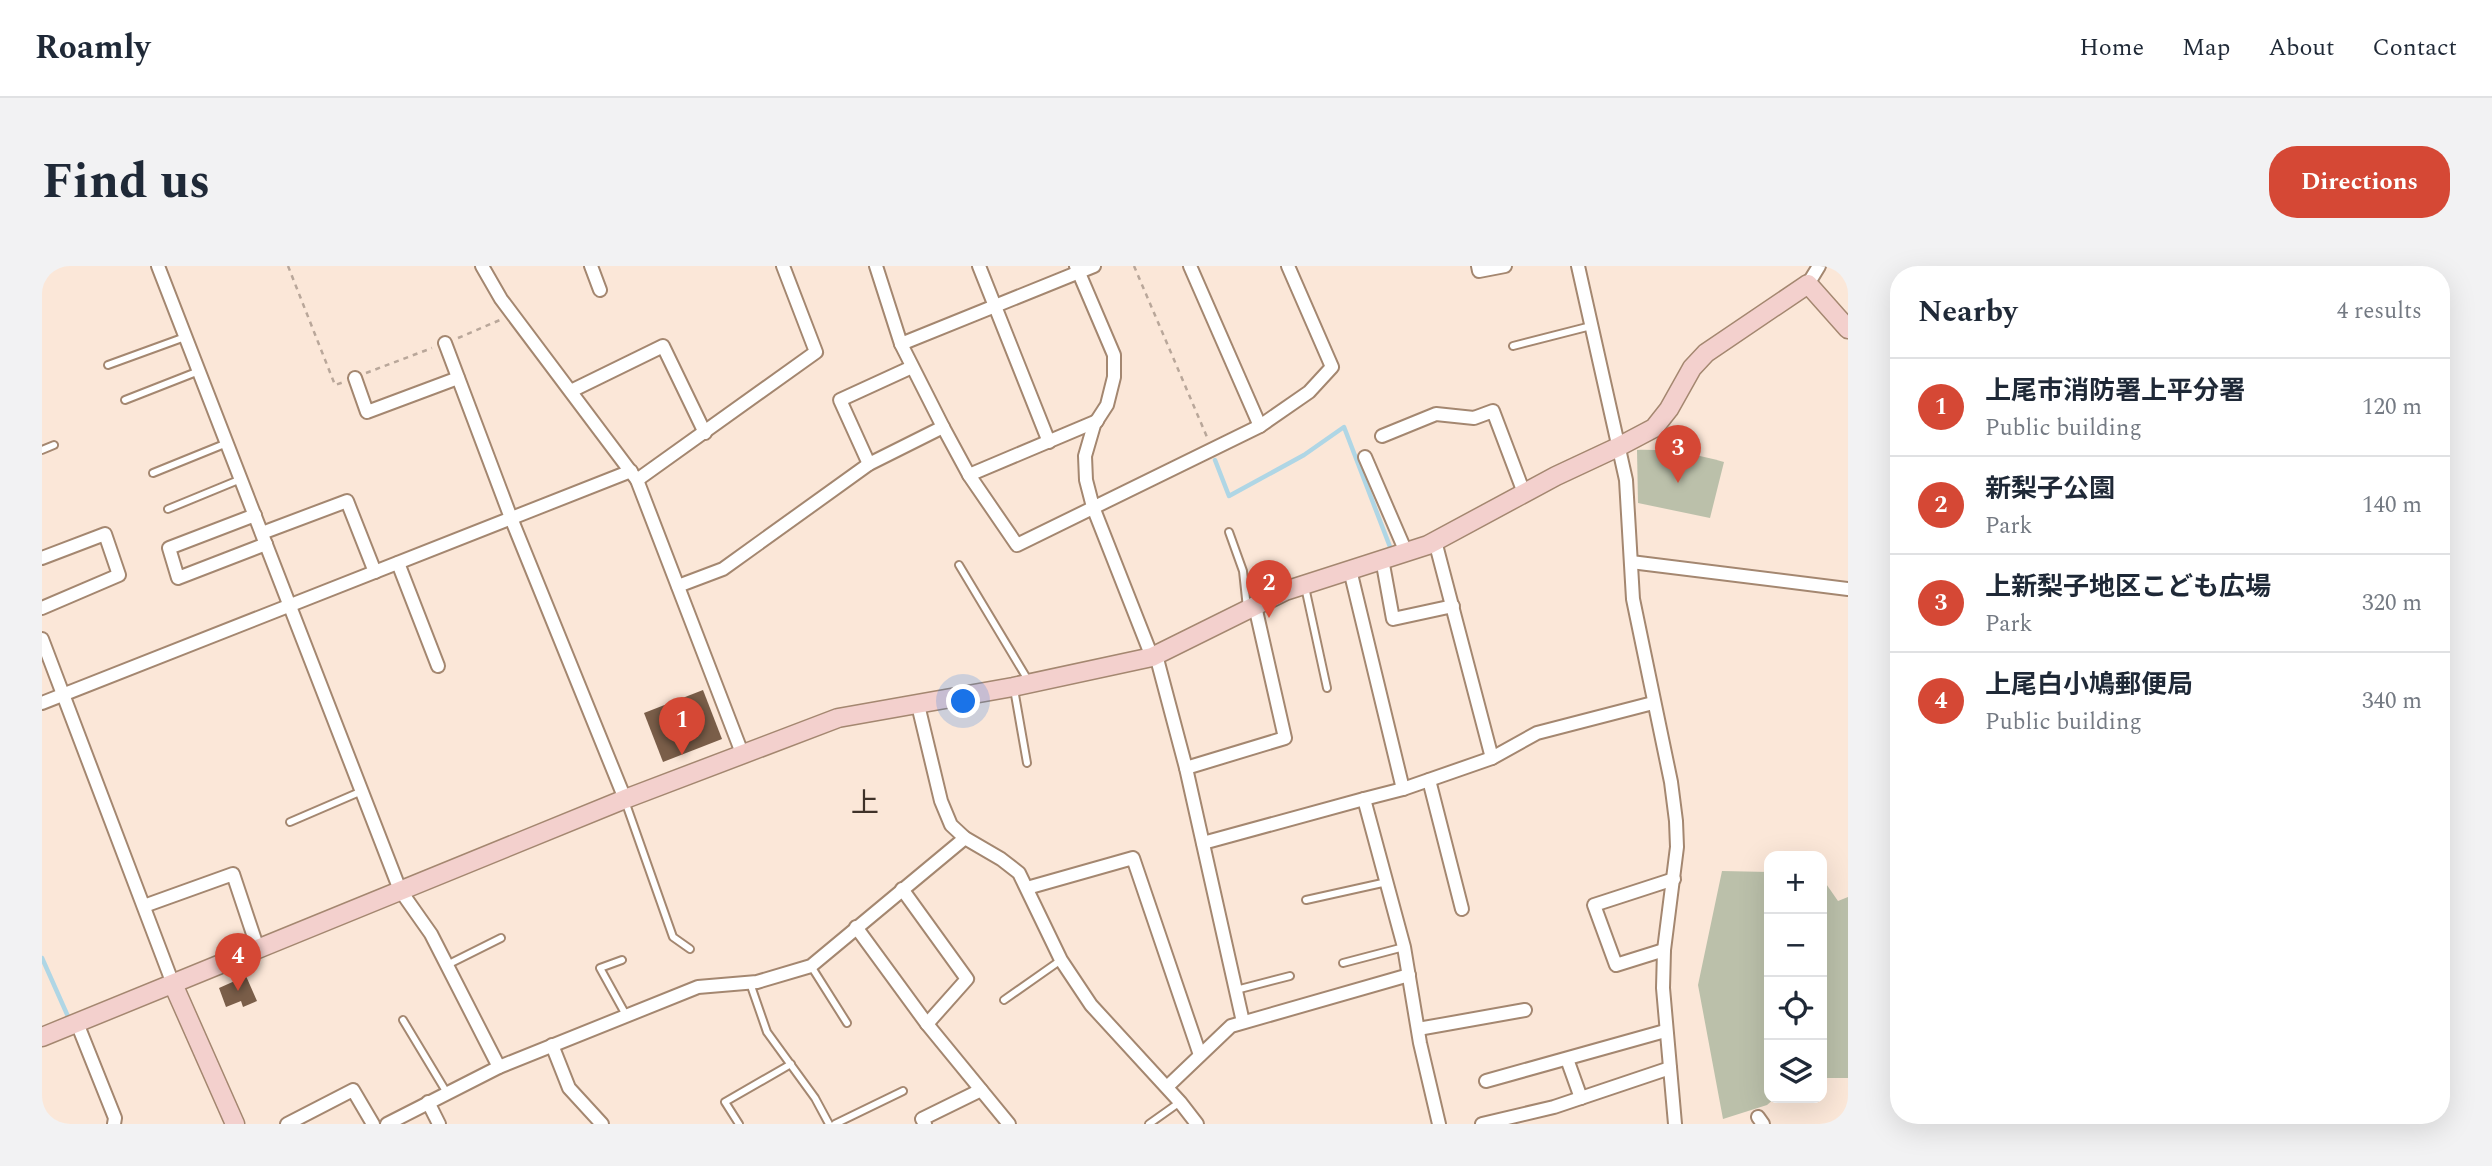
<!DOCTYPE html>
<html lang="en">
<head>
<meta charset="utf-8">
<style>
	body { margin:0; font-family:Spectral,"Noto Sans JP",serif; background:#f2f2f3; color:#1f2937 }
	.controls { position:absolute; right:21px; bottom:21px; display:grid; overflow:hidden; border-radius:14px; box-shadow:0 7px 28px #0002 }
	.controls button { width:63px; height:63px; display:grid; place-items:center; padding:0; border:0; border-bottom:2px solid #e0e1e3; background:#fff; color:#1f2937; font:35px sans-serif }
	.you { position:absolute; left:922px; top:436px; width:24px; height:24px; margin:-18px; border:5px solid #fff; border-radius:50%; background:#1a73e8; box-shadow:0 0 0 10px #1a73e833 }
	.badge { display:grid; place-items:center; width:46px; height:46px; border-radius:50%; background:#d54835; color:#fff; font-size:23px; font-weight:700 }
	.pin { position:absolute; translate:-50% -58px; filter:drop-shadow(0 2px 4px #0008) }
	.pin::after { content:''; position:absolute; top:37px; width:24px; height:21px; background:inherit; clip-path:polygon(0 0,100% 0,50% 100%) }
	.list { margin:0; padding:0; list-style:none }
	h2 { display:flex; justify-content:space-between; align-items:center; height:91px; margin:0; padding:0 28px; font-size:30px }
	h2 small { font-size:23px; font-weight:400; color:#747a83 }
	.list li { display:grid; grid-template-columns:46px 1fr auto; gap:21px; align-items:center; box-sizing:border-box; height:98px; padding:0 28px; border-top:2px solid #e0e1e3 }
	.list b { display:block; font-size:26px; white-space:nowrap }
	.list p { margin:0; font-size:23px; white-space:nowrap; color:#747a83 }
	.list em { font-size:23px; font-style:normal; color:#747a83 }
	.icon { flex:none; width:38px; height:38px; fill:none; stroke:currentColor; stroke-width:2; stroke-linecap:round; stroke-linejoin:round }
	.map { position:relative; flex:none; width:1806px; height:858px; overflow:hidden; border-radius:28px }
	header { display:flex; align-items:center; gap:42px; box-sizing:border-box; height:98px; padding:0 35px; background:#fff; border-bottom:2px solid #e0e1e3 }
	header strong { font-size:33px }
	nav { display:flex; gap:38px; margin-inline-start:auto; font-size:24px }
	.intro { display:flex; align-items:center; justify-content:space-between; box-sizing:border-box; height:168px; padding:0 42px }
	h1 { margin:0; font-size:49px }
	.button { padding:18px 32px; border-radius:28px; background:#d54835; color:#fff; font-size:24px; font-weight:700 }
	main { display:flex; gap:42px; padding:0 42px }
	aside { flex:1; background:#fff; border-radius:28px; box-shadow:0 7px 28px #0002 }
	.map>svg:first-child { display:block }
</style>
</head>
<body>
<header>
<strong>Roamly</strong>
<nav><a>Home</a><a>Map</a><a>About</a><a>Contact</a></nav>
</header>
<div class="intro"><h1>Find us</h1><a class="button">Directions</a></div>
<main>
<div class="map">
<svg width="1806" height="858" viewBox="0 0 1806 858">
	<rect width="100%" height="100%" fill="#fbe7d8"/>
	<g fill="#bbc0aa">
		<path d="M1595,184C1625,183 1653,188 1682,196L1668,252L1596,237Z"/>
		<path d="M1680,605L1727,606V832H1733L1725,839L1681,853L1656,719Z"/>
		<path d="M1780,612L1796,635L1806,631V812H1780Z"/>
	</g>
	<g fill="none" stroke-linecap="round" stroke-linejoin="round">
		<g stroke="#afd6e5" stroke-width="4.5">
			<path d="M1173,194L1187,230L1262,189L1302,161L1350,286"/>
			<path d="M0,692L28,755"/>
		</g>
	</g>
	<g fill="#7a5e49">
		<path d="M661,424L680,473L621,496L602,447Z"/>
		<path d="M204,710L215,735L201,741L199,735L184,741L177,722Z"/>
	</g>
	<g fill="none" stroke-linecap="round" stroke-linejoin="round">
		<defs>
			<g id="lane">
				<path d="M1471,80L1549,60"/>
				<path d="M66,99L143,71"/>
				<path d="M83,134L157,105"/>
				<path d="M0,184L12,179"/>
				<path d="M111,207L185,177"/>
				<path d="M126,243L199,213"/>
				<path d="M1187,266L1201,305L1205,342"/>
				<path d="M917,299L986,414"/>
				<path d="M1263,321L1285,422"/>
				<path d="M972,423L985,497"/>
				<path d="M583,535L631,671L648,683"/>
				<path d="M248,556L320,525"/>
				<path d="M1264,634L1345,616"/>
				<path d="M580,694L558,702L584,749"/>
				<path d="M1301,697L1362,681"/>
				<path d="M405,699L459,672"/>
				<path d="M769,700L805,757"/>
				<path d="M708,717L725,766L773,832L787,858"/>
				<path d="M1194,724L1248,710"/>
				<path d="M962,734L1019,694"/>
				<path d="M361,754L405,827"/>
				<path d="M697,858L683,836L749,798"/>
				<path d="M793,858L861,825"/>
				<path d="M1107,858L1138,836"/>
			</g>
			<g id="street">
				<path d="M116,0L358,624L389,668L457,801"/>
				<path d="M440,0L459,33L595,214L700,487"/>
				<path d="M549,0L558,24"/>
				<path d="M834,0L859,78L901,161L927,209L975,279L1218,160L1267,126L1290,101L1246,0"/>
				<path d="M937,0L1007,176"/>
				<path d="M1034,0L1072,89V111L1065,139L1052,159L1043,190L1044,214L1051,241L1110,391"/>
				<path d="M1148,0L1218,160"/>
				<path d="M1436,0L1437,5L1463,0"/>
				<path d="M1536,0L1584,214L1591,333L1629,516L1634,555L1635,581L1622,684L1621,722L1633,858"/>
				<path d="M1766,18L1777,0"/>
				<path d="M403,77L469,252L583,533"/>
				<path d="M859,78L1052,0"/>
				<path d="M313,112L325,146L416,112"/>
				<path d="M529,125L621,80L663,167"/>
				<path d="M1340,170L1394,148L1432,152L1451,145L1482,227"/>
				<path d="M1323,191L1364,286"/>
				<path d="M827,198L798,134L870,101"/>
				<path d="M927,209L1055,155"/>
				<path d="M595,214L774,86L741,0"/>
				<path d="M213,249L127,282L136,312L224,278"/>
				<path d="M220,267L305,235L333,306"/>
				<path d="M1393,275L1450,492"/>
				<path d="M0,292L63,268L77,309L0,342"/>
				<path d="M1340,293L1351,353L1411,340"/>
				<path d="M1589,296L1806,323"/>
				<path d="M356,297L396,400"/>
				<path d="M1308,304L1361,523"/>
				<path d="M636,320L681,303L827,198L901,161"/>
				<path d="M0,373L131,718"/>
				<path d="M1114,389L1144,502L1201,756"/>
				<path d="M0,437L589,205"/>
				<path d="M876,439L899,535L909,559L923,572L959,593L977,607L1019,694L1049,739L1138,836L1155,858"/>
				<path d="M1144,502L1243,472L1213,340"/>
				<path d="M1387,514L1420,643"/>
				<path d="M1161,577L1322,533"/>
				<path d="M985,622L1091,592L1158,789"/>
				<path d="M860,623L925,713L885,758"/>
				<path d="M102,640L191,608L216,683"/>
				<path d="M814,661L885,758L967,858"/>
				<path d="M1622,684L1574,699L1552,639L1632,613"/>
				<path d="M35,757L73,852L72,858"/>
				<path d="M1376,763L1483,744"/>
				<path d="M510,779L527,822L560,858"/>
				<path d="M1525,793L1539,832"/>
				<path d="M1444,815L1623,765"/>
				<path d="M1125,821L1189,760L1367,709"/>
				<path d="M386,836L397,858"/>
				<path d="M1716,851L1721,858"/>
				<path d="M245,858L311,824L331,858"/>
				<path d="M345,858L457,801L656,721L715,716L769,700L923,572"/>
				<path d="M883,858L880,853L939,824"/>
				<path d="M1397,858L1378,777L1362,681L1322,533L1361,523L1450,492L1495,467L1611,437"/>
				<path d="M1440,858L1512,841L1628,802"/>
			</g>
			<g id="secondary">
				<path d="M131,718L193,858"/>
				<path d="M0,771L583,533L796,452L971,421L1110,391L1243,325L1386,279L1514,210L1576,181L1612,162L1627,143L1650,102L1664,87L1766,18L1806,63"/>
			</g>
		</defs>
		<use href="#lane" stroke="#a48770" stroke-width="10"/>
		<use href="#street" stroke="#a48770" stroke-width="16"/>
		<use href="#secondary" stroke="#a48770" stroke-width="21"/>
		<g stroke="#b9a79a" stroke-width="2.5" stroke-dasharray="5 5" stroke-linecap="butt">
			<path d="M246,0L293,119L302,116"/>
			<path d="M1092,0L1165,171"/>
			<path d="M416,72L458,54"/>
			<path d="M324,107L390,82"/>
		</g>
		<use href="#lane" stroke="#fff" stroke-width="6"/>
		<use href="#street" stroke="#fff" stroke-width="12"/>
		<use href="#secondary" stroke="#f3d0cd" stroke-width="18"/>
	</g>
	<g text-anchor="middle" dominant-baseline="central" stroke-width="7" stroke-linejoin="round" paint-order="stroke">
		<g font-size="28" fill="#3f3229" stroke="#fbe7d8">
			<text x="823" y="537">上</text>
		</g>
	</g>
</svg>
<div class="controls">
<button>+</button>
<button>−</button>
<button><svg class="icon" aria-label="locate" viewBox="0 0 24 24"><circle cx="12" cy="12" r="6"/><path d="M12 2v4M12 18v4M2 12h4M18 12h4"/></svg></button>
<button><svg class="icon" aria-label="layers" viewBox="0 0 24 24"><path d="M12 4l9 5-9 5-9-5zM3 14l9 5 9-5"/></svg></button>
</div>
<div class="you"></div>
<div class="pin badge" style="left:640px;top:489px">1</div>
<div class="pin badge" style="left:1227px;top:352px">2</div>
<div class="pin badge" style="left:1636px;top:217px">3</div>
<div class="pin badge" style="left:196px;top:725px">4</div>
</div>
<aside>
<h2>Nearby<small>4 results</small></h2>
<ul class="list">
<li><span class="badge">1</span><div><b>上尾市消防署上平分署</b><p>Public building</p></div><em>120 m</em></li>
<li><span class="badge">2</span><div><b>新梨子公園</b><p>Park</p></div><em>140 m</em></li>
<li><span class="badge">3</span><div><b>上新梨子地区こども広場</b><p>Park</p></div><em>320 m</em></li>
<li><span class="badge">4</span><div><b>上尾白小鳩郵便局</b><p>Public building</p></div><em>340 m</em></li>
</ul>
</aside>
</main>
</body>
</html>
